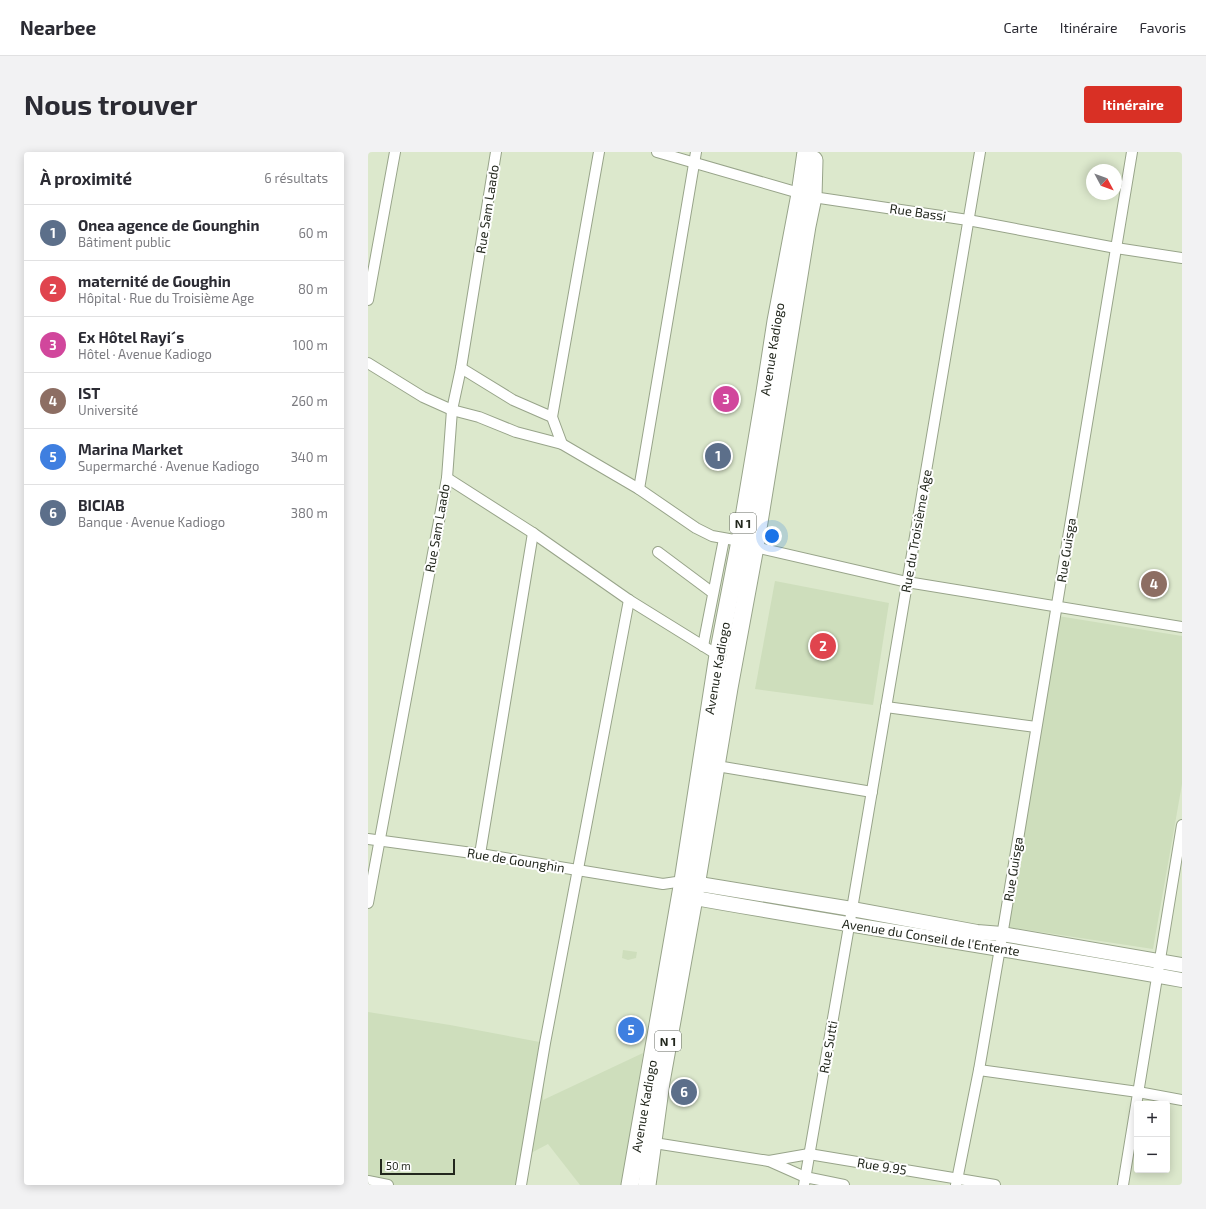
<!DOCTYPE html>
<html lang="fr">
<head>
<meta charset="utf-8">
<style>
	body { margin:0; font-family:"Exo 2",sans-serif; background:#f2f2f3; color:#2b2b33 }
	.controls { position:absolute; right:12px; bottom:12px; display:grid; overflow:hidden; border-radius:4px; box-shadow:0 2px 10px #0003 }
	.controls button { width:36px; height:36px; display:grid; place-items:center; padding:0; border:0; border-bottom:1px solid #e1e1e2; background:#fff; color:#2b2b33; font:20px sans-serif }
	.compass { position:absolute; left:718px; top:12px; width:36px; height:36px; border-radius:50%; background:#fff; box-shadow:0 2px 10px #0003; rotate:131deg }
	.scale { position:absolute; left:12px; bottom:10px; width:75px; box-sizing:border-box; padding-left:4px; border:2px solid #22271d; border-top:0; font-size:11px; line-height:14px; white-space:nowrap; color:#22271d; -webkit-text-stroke:3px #fff; paint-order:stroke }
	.you { position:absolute; left:404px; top:384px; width:14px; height:14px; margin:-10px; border:3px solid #fff; border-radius:50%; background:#1a73e8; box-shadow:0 0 0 6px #1a73e833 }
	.badge { display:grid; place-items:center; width:26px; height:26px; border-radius:50%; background:#d93025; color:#fff; font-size:13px; font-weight:700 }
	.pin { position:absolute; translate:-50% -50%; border:2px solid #fff; box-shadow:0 1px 4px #0006 }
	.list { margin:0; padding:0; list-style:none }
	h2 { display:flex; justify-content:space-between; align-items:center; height:52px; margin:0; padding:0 16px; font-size:17px }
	h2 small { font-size:13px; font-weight:400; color:#7c7c81 }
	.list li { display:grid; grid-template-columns:26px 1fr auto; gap:12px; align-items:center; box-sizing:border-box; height:56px; padding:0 16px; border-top:1px solid #e1e1e2 }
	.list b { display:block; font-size:15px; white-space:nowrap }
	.list p { margin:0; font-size:13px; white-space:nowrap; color:#7c7c81 }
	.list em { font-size:13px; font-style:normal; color:#7c7c81 }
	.map { position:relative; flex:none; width:814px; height:1033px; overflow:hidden; border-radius:4px }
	header { display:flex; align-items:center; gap:24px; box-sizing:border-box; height:56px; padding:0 20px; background:#fff; border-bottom:1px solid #e1e1e2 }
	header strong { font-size:19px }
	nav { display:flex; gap:22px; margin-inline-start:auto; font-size:14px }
	.intro { display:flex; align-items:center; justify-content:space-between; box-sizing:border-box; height:96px; padding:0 24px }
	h1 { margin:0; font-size:28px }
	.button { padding:10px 18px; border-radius:4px; background:#d93025; color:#fff; font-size:14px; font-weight:700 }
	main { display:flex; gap:24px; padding:0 24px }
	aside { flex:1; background:#fff; border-radius:4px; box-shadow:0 2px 10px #0003 }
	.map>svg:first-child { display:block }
</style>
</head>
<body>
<header>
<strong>Nearbee</strong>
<nav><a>Carte</a><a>Itinéraire</a><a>Favoris</a></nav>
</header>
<div class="intro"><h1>Nous trouver</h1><a class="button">Itinéraire</a></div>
<main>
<aside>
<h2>À proximité<small>6 résultats</small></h2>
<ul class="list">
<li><span class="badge" style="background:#5c6f8a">1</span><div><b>Onea agence de Gounghin</b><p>Bâtiment public</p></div><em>60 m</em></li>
<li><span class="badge" style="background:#e0444e">2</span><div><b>maternité de Goughin</b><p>Hôpital · Rue du Troisième Age</p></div><em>80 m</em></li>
<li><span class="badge" style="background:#d1479c">3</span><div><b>Ex Hôtel Rayi´s</b><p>Hôtel · Avenue Kadiogo</p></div><em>100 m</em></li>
<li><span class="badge" style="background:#8d6e63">4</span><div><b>IST</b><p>Université</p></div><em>260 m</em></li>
<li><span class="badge" style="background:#3f7fe0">5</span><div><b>Marina Market</b><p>Supermarché · Avenue Kadiogo</p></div><em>340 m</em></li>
<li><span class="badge" style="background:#5c6f8a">6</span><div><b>BICIAB</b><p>Banque · Avenue Kadiogo</p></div><em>380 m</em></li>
</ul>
</aside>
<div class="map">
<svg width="814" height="1033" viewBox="0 0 814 1033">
	<rect width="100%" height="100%" fill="#dce8cc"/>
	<g fill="#cedebc">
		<path d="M407,429L521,451L505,553L387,537Z"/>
		<path d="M690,464L814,484V632L785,797L639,775Z"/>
		<path d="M255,798L269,800L268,806L260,808L254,806Z"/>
		<path d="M0,860L82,873L177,891L175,948L275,901L254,1033H212L180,992L163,1001L154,1033H20L0,1029Z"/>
	</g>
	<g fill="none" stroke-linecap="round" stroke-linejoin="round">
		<defs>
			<g id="street">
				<path d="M289,0L445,45L600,68L748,96L814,106"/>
				<path d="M0,148L27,0"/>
				<path d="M0,211L55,245L84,258L111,265L148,280L194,292L271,337L328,376L344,384L372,389L387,395L539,430L814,475"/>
				<path d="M93,216L145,248L184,265L194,292"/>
				<path d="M184,265L231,0"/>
				<path d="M79,326L165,381L261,448L353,505"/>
				<path d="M271,337L328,0"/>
				<path d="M290,400L345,441"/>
				<path d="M335,494L356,387"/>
				<path d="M518,555L668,575"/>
				<path d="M349,614L504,640"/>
				<path d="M0,687L112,702L295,732L315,729"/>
				<path d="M112,702L165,381"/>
				<path d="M0,751L79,326L84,258L93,216L128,0"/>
				<path d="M611,918L770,940L814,948"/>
				<path d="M280,990L401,1009L437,1025L476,1033"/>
				<path d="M401,1009L441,1002L627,1033"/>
				<path d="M0,1029L20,1033"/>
				<path d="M153,1033L177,891L261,448"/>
				<path d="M436,1033L484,757L612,0"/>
				<path d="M588,1033L611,918L632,796L764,0"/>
				<path d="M755,1033L814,673"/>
			</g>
			<g id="secondary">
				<path d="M319,730L484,757L609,780L634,782L814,813"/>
				<path d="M316,744C482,774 648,798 814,828"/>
			</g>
			<g id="highway">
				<path d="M262,1033L315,729L350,503L372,389L397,240L408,169L432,42L438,0"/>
				<path d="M279,1033L293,930L326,746L361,536L387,395L439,74L445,45L446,8"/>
			</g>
		</defs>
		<use href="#street" stroke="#98a48a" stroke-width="12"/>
		<use href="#secondary" stroke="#98a48a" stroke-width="16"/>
		<use href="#highway" stroke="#98a48a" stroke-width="19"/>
		<use href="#street" stroke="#fff" stroke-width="10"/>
		<use href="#secondary" stroke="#fff" stroke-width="14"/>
		<use href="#highway" stroke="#fff" stroke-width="17"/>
	</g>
	<g text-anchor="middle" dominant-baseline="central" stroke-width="4" stroke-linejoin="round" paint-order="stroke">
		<g fill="#fff" stroke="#646861" stroke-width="1">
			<rect x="362" y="361" width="26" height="20" rx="3"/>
			<rect x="287" y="879" width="26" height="20" rx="3"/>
		</g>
		<g font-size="12" font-weight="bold" fill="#22271d">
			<text x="375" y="371">N 1</text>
			<text x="300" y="889">N 1</text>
		</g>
		<g font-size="13" fill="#22271d" stroke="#fff">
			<text transform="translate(119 57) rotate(-81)">Rue Sam Laado</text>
			<text transform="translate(550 60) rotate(8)">Rue Bassi</text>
			<text transform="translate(404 197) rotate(-81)">Avenue Kadiogo</text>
			<text transform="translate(69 376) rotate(-80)">Rue Sam Laado</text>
			<text transform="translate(548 379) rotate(-80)">Rue du Troisième Age</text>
			<text transform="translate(698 398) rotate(-81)">Rue Guisga</text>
			<text transform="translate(349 516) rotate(-80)">Avenue Kadiogo</text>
			<text transform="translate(148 708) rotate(9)">Rue de Gounghin</text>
			<text transform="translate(645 717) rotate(-81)">Rue Guisga</text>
			<text transform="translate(563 785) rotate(9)">Avenue du Conseil de l'Entente</text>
			<text transform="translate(460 895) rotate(-80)">Rue Sutti</text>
			<text transform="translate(276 954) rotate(-80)">Avenue Kadiogo</text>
			<text transform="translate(514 1014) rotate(9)">Rue 9.95</text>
		</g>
	</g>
</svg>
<div class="controls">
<button>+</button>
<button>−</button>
</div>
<svg class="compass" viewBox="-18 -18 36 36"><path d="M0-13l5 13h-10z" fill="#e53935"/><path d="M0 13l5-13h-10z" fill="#7c7c81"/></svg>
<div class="scale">50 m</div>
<div class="you"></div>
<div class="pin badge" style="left:350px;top:304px;background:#5c6f8a">1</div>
<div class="pin badge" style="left:455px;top:494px;background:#e0444e">2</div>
<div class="pin badge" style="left:358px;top:247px;background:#d1479c">3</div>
<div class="pin badge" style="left:786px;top:432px;background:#8d6e63">4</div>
<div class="pin badge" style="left:263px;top:878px;background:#3f7fe0">5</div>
<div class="pin badge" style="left:316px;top:940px;background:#5c6f8a">6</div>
</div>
</main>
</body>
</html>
